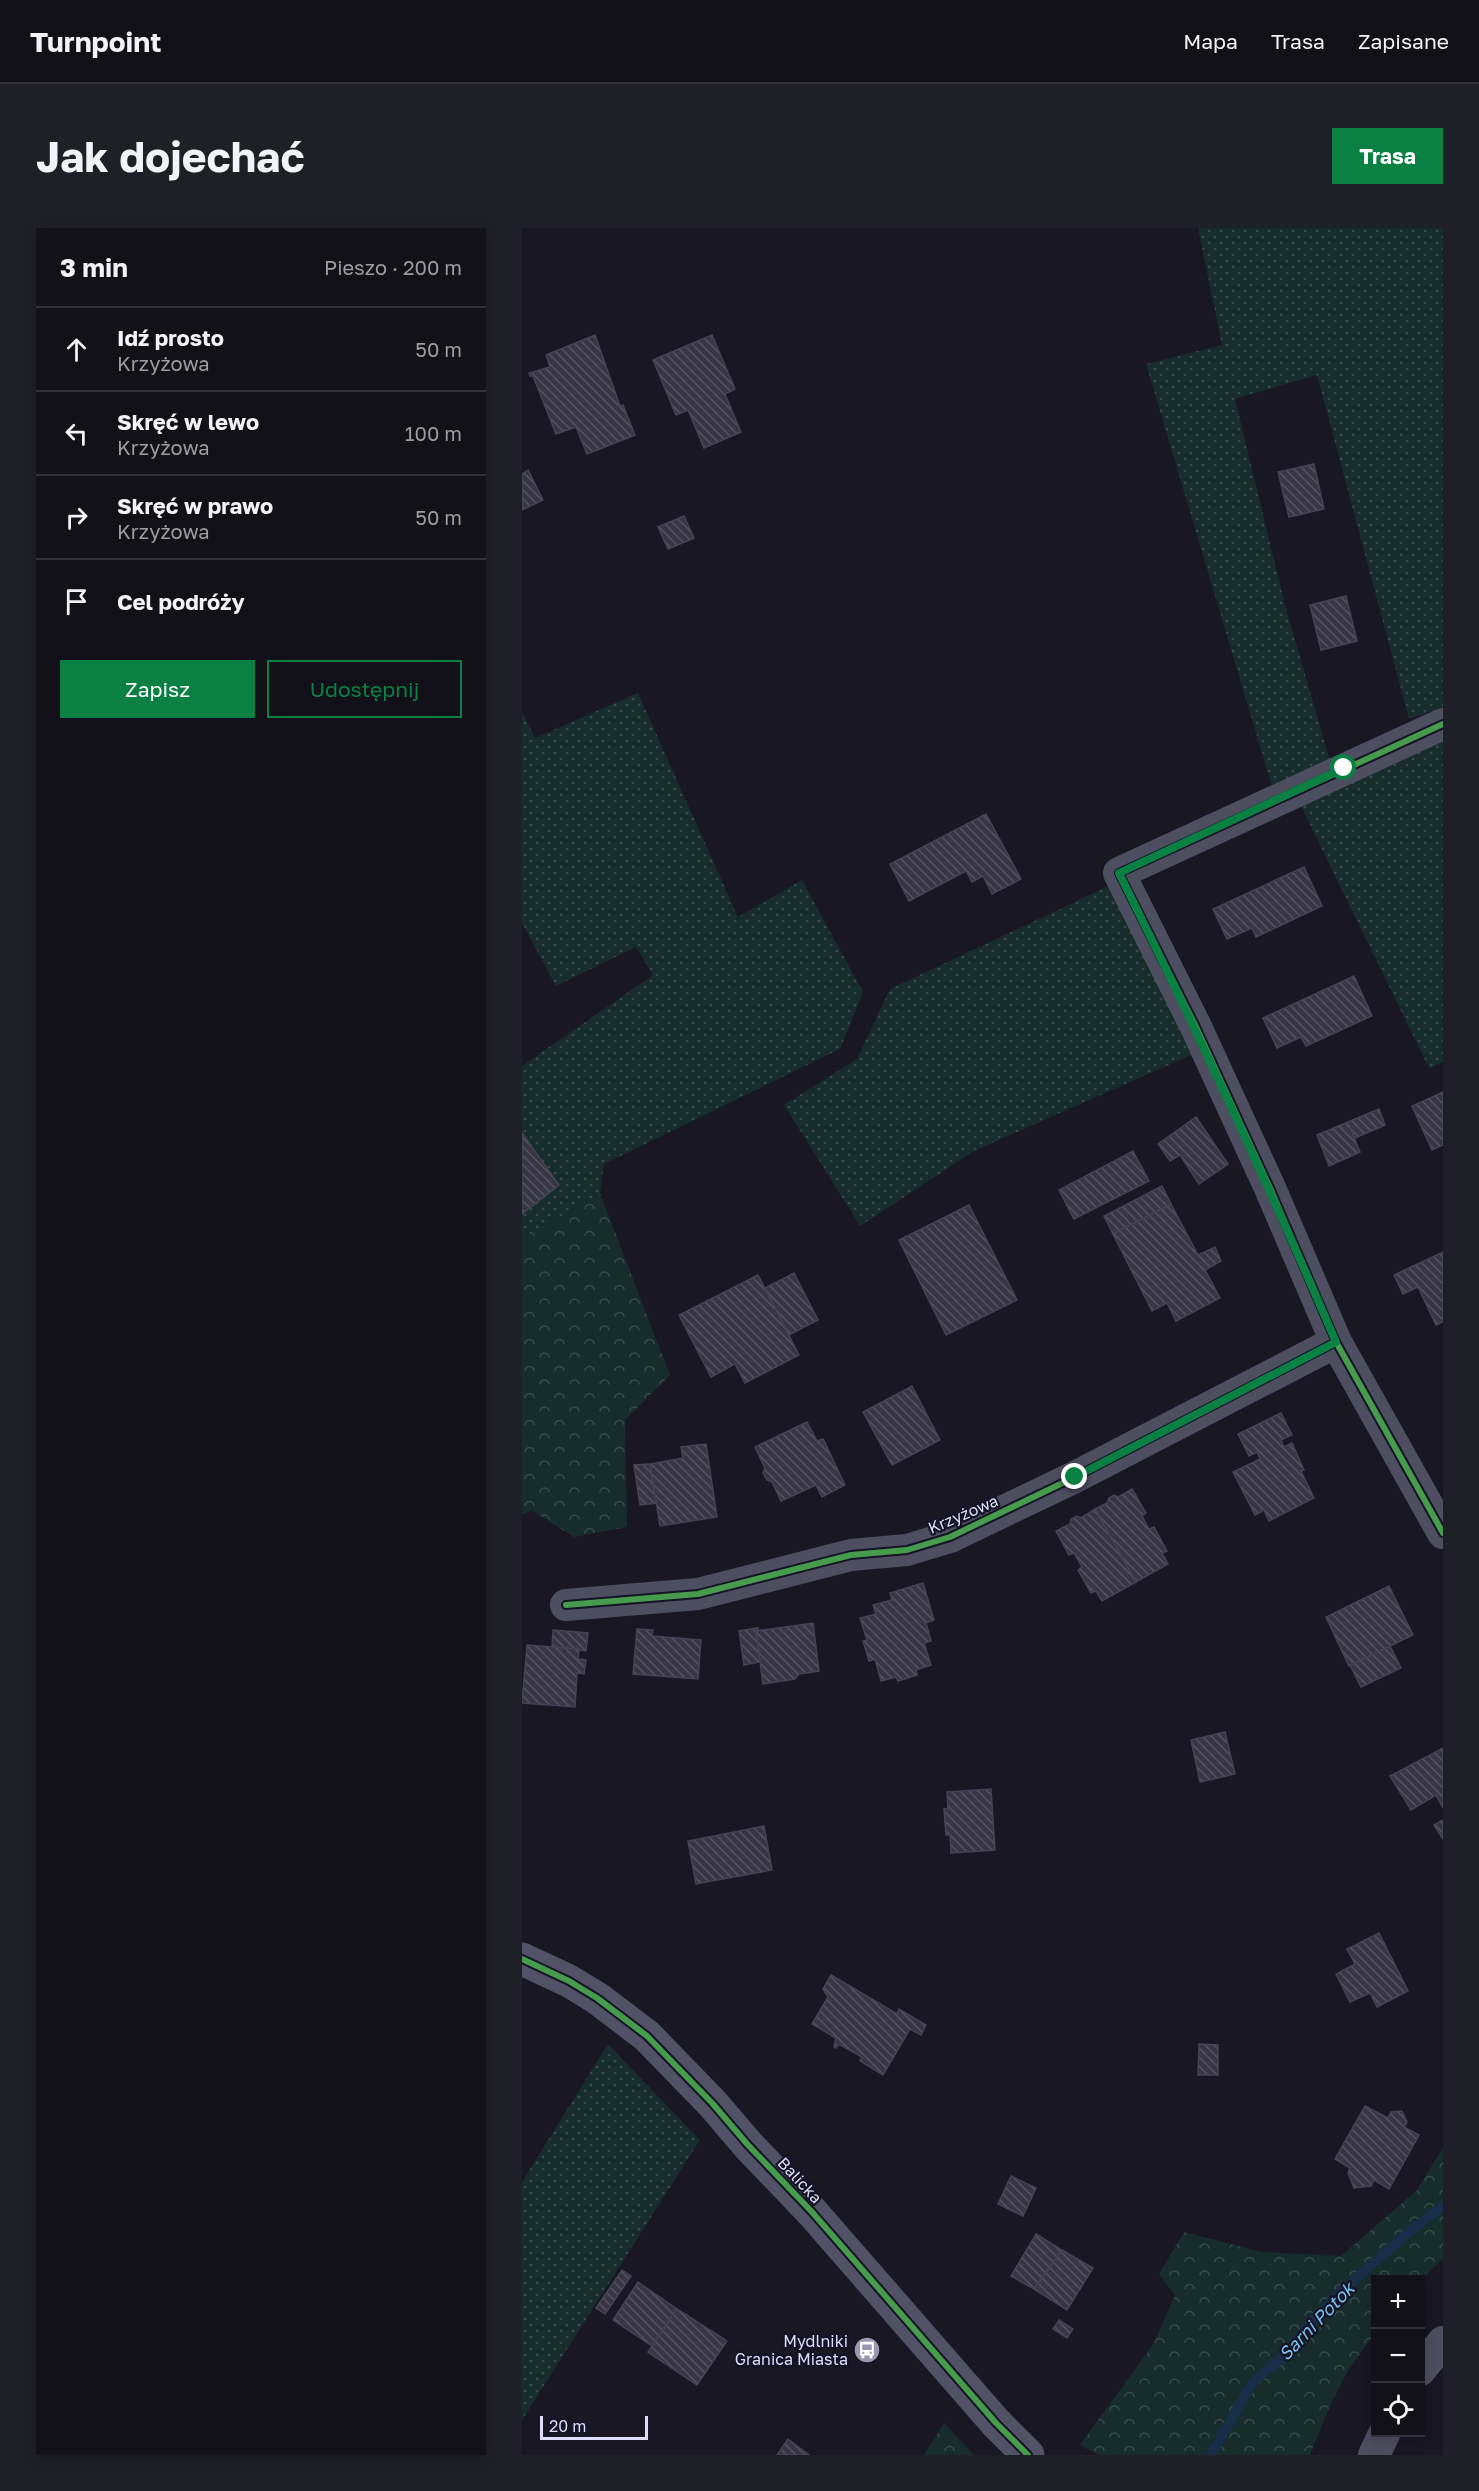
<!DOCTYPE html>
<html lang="pl">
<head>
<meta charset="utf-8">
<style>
	body { margin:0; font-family:"Golos Text",sans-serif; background:#1f1f27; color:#f1f3f6 }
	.controls { position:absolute; right:18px; bottom:18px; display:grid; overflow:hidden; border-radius:0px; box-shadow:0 3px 15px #0003 }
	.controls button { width:54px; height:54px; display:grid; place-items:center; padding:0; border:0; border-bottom:2px solid #313139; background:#12111a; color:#f1f3f6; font:30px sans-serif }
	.scale { position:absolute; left:18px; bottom:15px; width:108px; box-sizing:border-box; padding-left:6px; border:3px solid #deddfb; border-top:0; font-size:16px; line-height:21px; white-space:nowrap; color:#deddfb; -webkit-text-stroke:4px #151326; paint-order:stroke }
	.stop { position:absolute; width:18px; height:18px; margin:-14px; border:4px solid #0b8043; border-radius:50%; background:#fff }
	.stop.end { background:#0b8043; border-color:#fff; box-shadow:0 2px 6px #0008 }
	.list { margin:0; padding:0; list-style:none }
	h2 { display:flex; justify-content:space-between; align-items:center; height:78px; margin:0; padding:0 24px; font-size:26px }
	h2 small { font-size:20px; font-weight:400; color:#9c9da2 }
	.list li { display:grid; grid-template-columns:39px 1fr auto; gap:18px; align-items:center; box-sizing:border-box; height:84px; padding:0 24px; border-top:2px solid #313139 }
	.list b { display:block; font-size:22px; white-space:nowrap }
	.list p { margin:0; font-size:20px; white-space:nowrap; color:#9c9da2 }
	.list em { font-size:20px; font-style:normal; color:#9c9da2 }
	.actions { display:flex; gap:12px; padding:18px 24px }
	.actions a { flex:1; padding:14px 0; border:2px solid #0b8043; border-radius:0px; text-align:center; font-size:21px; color:#0b8043 }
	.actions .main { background:#0b8043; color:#fff }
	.icon { flex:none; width:33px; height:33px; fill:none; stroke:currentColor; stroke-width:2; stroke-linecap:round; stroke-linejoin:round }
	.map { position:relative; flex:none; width:921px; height:2227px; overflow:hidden; border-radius:0px }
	header { display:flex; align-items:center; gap:36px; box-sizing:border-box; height:84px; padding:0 30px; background:#12111a; border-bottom:2px solid #313139 }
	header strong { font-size:28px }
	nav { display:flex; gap:33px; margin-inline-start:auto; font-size:21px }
	.intro { display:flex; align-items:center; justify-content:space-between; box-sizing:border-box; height:144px; padding:0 36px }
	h1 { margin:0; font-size:42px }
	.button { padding:15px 27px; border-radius:0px; background:#0b8043; color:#fff; font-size:21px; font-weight:700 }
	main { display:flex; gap:36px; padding:0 36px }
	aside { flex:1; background:#12111a; border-radius:0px; box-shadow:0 3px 15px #0003 }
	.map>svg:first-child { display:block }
</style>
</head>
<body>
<header>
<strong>Turnpoint</strong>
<nav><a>Mapa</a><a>Trasa</a><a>Zapisane</a></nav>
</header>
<div class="intro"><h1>Jak dojechać</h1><a class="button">Trasa</a></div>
<main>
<aside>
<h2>3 min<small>Pieszo · 200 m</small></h2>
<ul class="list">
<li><svg class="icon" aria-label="ahead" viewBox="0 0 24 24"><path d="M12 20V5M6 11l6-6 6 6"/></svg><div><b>Idź prosto</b><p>Krzyżowa</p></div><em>50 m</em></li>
<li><svg class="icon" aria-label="left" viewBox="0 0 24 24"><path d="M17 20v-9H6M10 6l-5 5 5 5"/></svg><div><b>Skręć w lewo</b><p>Krzyżowa</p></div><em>100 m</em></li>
<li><svg class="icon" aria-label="right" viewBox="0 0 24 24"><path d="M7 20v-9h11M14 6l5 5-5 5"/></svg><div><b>Skręć w prawo</b><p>Krzyżowa</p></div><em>50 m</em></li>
<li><svg class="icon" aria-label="arrive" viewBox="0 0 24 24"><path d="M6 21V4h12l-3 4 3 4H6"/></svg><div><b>Cel podróży</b></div></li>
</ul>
<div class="actions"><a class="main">Zapisz</a><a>Udostępnij</a></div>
</aside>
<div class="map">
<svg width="921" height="2227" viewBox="0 0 921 2227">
	<defs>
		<pattern id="grass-dots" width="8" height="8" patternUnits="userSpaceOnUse" patternTransform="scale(1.5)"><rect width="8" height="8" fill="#172d2c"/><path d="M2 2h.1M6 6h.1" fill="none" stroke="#384b4c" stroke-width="1.8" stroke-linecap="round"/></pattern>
		<pattern id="forest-crowns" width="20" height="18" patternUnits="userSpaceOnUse" patternTransform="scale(1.5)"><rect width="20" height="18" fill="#172d2c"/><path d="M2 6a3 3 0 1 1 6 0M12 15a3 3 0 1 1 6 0" fill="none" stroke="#384b4c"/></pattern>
		<pattern id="building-back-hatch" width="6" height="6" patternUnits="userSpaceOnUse" patternTransform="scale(1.5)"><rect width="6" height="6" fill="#373643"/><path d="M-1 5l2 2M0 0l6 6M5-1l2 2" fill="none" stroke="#54535f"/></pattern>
	</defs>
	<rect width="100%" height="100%" fill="#181722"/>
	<g fill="url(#grass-dots)">
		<path d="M676,0H921V480L887,491L795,147L713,171L763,377L808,533L751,562L624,136L700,117Z"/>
		<path d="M116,465L216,689L280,652L341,764L318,821L82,936L78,965L0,1012V838L131,747L114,719L34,758L0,695V484L13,510Z"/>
		<path d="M921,505V834L907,840L775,570Z"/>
		<path d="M591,656L669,827L452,923L338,998L262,877L335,831L368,761Z"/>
		<path d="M86,1816L178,1912L0,2192V1954Z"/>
	</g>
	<g fill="url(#forest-crowns)">
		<path d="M78,965L148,1147L103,1192L105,1299L52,1309L9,1282L0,1287V1012Z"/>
		<path d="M921,1920V2030L899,2052H854L853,2105L827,2141L809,2175L788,2227H576L558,2217L632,2115L653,2067L637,2046L662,2004L740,2024L819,2028L894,1963Z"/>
		<path d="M422,2195L452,2227H402Z"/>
	</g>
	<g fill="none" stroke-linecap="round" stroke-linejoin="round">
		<path stroke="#182d47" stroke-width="10" d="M689,2227L729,2157L741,2145L761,2129L794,2089L824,2059L886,2005L921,1978"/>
	</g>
	<g fill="url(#building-back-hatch)" stroke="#454354" stroke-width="1.5">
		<path d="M73,107L98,178L101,177L113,207L65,226L54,199L34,206L11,148H8L7,145L28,139L24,127Z"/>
		<path d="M190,107L213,161L203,166L219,204L182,220L166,182L154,187L131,132Z"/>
		<path d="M792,236L802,281L767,289L756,244Z"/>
		<path d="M6,242L21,272L0,282V246Z"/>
		<path d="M162,288L172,310L146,321L136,299Z"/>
		<path d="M824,368L835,413L799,422L788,377Z"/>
		<path d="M464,586L499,651L470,666L461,648L450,654L444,643L387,673L368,636Z"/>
		<path d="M782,639L800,678L734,709L730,700L705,711L691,681Z"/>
		<path d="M832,748L850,788L784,818L779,809L755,820L741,790Z"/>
		<path d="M921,864V917L910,922L890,878Z"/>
		<path d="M857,881L863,897L833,910L826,894Z"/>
		<path d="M674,889L706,936L677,956L658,927L648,933L636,916Z"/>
		<path d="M826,894L838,924L807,938L795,907Z"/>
		<path d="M0,905L37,957L0,986Z"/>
		<path d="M611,923L627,953L552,991L537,962Z"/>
		<path d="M640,958L649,976L591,1006L582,988Z"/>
		<path d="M649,976L676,1027L693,1019L699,1033L683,1042L698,1070L654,1093L645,1075L630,1083L591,1006Z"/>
		<path d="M447,977L495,1072L424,1107L377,1012Z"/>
		<path d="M921,1024V1094L914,1097L896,1059L881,1066L872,1047Z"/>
		<path d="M272,1045L296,1092L267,1107L243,1060Z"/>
		<path d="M236,1047L277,1127L223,1155L213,1136L189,1149L157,1087Z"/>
		<path d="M390,1158L418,1212L370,1237L341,1184Z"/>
		<path d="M759,1185L770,1207L759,1212L762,1219L770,1215L782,1242L779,1243L792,1270L747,1293L742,1282L733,1287L711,1244L738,1231L735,1224L727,1228L716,1206Z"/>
		<path d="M285,1194L295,1213L301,1211L323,1257L300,1269L294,1257L259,1273L250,1254L245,1252L241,1245L243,1240L233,1219Z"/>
		<path d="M184,1216L195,1289L138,1298L128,1236L161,1230L159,1219Z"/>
		<path d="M128,1236L134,1275L118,1277L112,1237Z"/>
		<path d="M610,1261L624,1285L620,1288L627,1301L632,1299L645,1323L640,1325L646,1336L614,1354L573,1281L585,1275L587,1270L592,1267L596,1269Z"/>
		<path d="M573,1281L614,1354L580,1373L574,1363L569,1365L556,1342L560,1339L552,1325L547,1327L534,1303L548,1296L549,1291L555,1288L559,1290Z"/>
		<path d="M401,1355L412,1392L404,1395L409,1413L402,1415L409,1437L394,1442L395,1447L376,1453L374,1449L359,1453L353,1431L347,1433L341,1413L345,1412L338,1390L354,1386L351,1377L370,1372L368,1365Z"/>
		<path d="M867,1358L891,1407L827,1438L804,1389Z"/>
		<path d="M291,1395L297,1443L277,1446L273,1451L241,1456L234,1403Z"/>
		<path d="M236,1400V1403H234L238,1434L222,1437L217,1403Z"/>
		<path d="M115,1401L131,1402L130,1408L179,1412L176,1451L111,1446Z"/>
		<path d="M31,1402L66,1405L64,1423L30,1419Z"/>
		<path d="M5,1417L57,1421L56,1431L64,1432L62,1446L55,1445L53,1479L0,1475Z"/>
		<path d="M868,1418L879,1440L839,1459L828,1437Z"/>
		<path d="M703,1504L713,1546L678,1554L669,1512Z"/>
		<path d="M921,1520V1580L914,1567L889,1582L868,1548Z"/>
		<path d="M469,1561L473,1622L429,1625L428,1607H424L422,1581H426L425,1564Z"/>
		<path d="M921,1592V1611L912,1597Z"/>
		<path d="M242,1598L250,1642L174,1656L166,1613Z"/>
		<path d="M857,1705L886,1763L855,1779L848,1765L828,1774L814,1746L833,1736L825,1721Z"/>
		<path d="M309,1747L375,1786L377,1781L404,1797L399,1807L388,1801L361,1847L338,1833L340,1829L317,1816L314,1820L312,1819L314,1810L290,1796L306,1769L301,1761Z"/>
		<path d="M677,1816L696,1817V1847H676Z"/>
		<path d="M843,1878L866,1890L869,1884L880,1883L885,1894L882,1899L897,1907L867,1961L852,1952L849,1958L832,1960L826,1945L828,1940L813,1931Z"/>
		<path d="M489,1948L514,1960L501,1988L476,1976Z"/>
		<path d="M514,2006L540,2022L512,2061L489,2048Z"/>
		<path d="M540,2022L571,2040L545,2082L512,2061Z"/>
		<path d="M100,2042L109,2048L83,2086L74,2080Z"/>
		<path d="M116,2054L155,2081L130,2118L91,2092Z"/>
		<path d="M155,2081L205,2113L175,2157L126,2124Z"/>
		<path d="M537,2092L551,2101L545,2110L531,2101Z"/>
		<path d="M266,2211L287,2227H255Z"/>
	</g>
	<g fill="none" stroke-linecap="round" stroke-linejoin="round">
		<g stroke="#4e4e61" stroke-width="32">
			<path d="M921,496L597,645L674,799L748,960L814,1114L921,1305"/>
			<path d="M44,1377L176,1366L329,1327L385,1322L428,1309L553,1249L814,1114"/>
			<path d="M898,2142L921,2114"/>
			<path d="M852,2227L863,2204"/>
		</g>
		<path stroke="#525267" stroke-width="33" d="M0,1731L47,1753L75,1770L125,1808L191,1876L226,1917L290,1984L474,2195L506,2227"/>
		<defs>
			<g id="cycleway">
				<path d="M921,496L597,645L674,799L748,960L814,1114L921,1305"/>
				<path d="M44,1377L176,1366L329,1327L385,1322L428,1309L553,1249L814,1114"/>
				<path d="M0,1731L47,1753L75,1770L125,1808L191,1876L226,1917L290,1984L474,2195L506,2227"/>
			</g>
		</defs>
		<use href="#cycleway" stroke="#151326" stroke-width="10"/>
		<use href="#cycleway" stroke="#469c4c" stroke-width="6"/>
	</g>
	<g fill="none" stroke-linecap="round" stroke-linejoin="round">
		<path stroke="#0b8043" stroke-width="8" d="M553,1249L814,1114C746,956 674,800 597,645L822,540"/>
	</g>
	<defs>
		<symbol id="bus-disc" viewBox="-11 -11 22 22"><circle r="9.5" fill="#9998af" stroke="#151326"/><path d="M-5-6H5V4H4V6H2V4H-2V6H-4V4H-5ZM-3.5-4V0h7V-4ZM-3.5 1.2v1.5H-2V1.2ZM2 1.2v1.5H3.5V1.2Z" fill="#fff"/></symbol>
	</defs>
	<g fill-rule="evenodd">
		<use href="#bus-disc" x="330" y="2107" width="30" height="30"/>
	</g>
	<g text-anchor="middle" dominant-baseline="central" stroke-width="4.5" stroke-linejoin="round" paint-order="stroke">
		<g font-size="16" fill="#deddfb" stroke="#151326">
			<text transform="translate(441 1286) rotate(-23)">Krzyżowa</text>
			<text transform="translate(278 1952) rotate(47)">Balicka</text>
		</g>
		<g font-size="16" fill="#deddfb" stroke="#151326" text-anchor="end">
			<text x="326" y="2113">Mydlniki<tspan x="326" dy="18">Granica Miasta</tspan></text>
		</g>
		<g font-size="18" font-style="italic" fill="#78c0ee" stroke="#151326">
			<text transform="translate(794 2093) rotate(-46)">Sarni Potok</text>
		</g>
	</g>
</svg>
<div class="controls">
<button>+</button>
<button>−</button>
<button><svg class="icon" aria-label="locate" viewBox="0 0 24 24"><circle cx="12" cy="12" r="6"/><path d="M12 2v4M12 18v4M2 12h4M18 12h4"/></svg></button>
</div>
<div class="scale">20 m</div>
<div class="stop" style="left:822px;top:540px"></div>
<div class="stop end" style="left:553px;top:1249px"></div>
</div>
</main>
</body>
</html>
